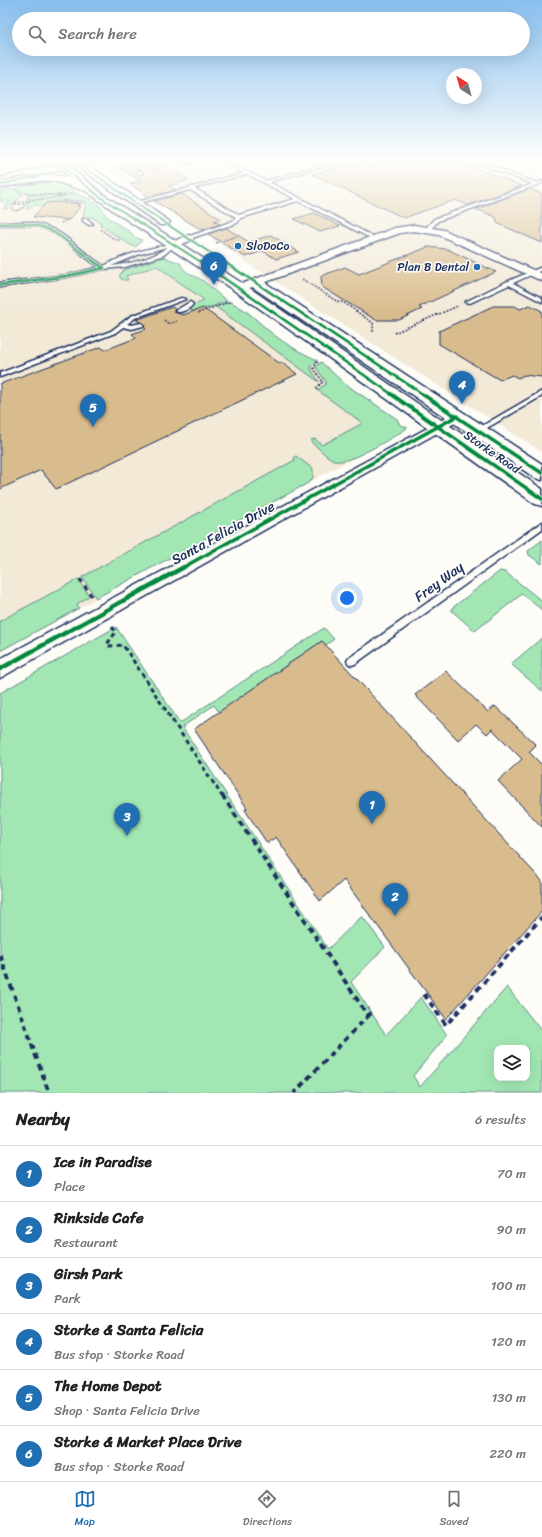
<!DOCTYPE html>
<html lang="en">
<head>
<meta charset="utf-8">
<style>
	body { margin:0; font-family:Sriracha,sans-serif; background:#f6f6f6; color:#202124 }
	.controls { position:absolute; right:12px; bottom:12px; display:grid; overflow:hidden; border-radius:8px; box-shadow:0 4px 16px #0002 }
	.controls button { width:36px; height:36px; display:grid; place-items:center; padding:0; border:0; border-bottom:1px solid #e0e0e0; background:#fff; color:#202124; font:20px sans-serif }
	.compass { position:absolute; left:446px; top:68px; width:36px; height:36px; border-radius:50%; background:#fff; box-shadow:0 4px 16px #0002; rotate:323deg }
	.you { position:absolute; left:347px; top:598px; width:14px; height:14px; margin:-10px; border:3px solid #fff; border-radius:50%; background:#1a73e8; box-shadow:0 0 0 6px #1a73e833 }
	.badge { display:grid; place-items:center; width:26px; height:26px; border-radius:50%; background:#1f6fb2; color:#fff; font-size:13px; font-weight:700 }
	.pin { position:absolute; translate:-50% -33px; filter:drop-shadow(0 1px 2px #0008) }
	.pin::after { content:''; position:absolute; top:21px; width:14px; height:12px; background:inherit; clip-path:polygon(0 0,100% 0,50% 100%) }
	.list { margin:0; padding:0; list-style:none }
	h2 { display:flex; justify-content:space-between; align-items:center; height:52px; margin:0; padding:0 16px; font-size:17px }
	h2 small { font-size:13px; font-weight:400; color:#757577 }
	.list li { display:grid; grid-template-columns:26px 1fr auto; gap:12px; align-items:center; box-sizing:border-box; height:56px; padding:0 16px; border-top:1px solid #e0e0e0 }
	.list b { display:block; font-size:15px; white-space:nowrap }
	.list p { margin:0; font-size:13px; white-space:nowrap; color:#757577 }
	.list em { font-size:13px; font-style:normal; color:#757577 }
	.icon { flex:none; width:22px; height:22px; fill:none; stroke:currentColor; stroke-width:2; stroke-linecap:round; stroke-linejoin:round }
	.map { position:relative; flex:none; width:542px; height:1093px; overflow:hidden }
	.search { position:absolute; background:#fff; box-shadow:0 4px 16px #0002; left:12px; right:12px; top:12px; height:44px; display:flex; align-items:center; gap:10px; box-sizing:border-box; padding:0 14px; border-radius:22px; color:#757577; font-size:15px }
	.sheet { height:388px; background:#fff }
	nav { display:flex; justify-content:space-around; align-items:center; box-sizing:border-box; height:56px; border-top:1px solid #e0e0e0; background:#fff; font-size:11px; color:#757577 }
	nav a { display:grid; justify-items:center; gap:2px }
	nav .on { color:#1f6fb2 }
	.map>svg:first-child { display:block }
</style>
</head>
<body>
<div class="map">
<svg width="542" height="1093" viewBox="0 0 542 1093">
	<rect width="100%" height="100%" fill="#fdfcf7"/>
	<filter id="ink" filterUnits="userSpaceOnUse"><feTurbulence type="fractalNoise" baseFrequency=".025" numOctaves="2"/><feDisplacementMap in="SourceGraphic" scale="8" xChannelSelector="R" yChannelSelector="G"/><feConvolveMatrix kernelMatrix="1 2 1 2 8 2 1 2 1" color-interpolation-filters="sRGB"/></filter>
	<g filter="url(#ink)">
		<g fill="#f2e9d7">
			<path d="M0,161H31V162L24,167L0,173Z"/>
			<path d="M118,161H542V452L284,287L263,273V271L257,270L238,257L237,255L102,167L104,164Z"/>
			<path d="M43,181L66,184L76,193L90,199L101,207L106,216L134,235L133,236L142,240L137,247L180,263L182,268L191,276L201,280L226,301L245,309L274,335L295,349L321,362L345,384L397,419L400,425L407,427L403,431L0,651V191Z"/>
		</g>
		<g fill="#a2e7b3" stroke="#5e8b88" fill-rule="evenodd">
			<path d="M39,182C51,180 68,180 74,193C55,196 33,197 14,189L34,183H40Z"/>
			<path d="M11,189L24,194L7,209H4L6,204H9L10,201H0V191Z"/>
			<path d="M76,193L90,199L101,207L106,216L134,235L133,236L142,240L137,246H132L100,225L102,224L92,217L83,218L86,201L60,200L54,203H46L43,206L34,205L29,209H27L28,201L45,199L27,198L29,195H61L57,198Z"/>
			<path d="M164,257L180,263C184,273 193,275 202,280C211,286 218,295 227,301L197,312L187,309L204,300L157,266L126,276L128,280H123L120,278V274L124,270Z"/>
			<path d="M230,302C248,310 259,323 274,335C288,346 302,353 317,360L311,366L312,371L319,382L216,307Z"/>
			<path d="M321,362L345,384L397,419L400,425L407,427L406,429C393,437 350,464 336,461C327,458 318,447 311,442V440L315,439L322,445L361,424V422L317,390L325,385L326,382L316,367Z"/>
			<path d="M296,456L313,469V478L308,483L96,598L82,577L295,460L294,457Z"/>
			<path d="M542,540V564L529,555L528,551Z"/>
			<path d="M500,571L505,572L542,601V610L522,594L475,631L452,611V608Z"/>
			<path d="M78,579L89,596L77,604L79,608L0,651V621Z"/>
			<path d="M116,627L180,723L324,628L334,639L326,645L322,641L219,712L214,705L182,727L328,949L362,916L385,947L351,982L386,1035L421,997L447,1035L413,1076L420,1087L507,987L542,1032V1093H0V693ZM497,1048H527V1078H497Z"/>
			<path d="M542,638V691L511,664Z"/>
		</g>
		<g fill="#d9bc8d" stroke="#1b2f5e">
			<path d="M145,161H154L189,180L169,186L176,190L149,197L130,184L141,181L118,167L124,166L129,167L131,164Z"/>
			<path d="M359,161H458L522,186L468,205L455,200L404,218L312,174Z"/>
			<path d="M530,189L542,194V243L497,223L496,217L476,209Z"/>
			<path d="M182,194L221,219L214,221L220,224L202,230L154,201Z"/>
			<path d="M55,202L80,204L77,206H81L69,220L33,217L46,203Z"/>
			<path d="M314,213L340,226L320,232L294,219Z"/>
			<path d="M226,228L249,242L271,235L299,252L276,259L263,251L245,257L208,234Z"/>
			<path d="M428,247L447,249L496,272L419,307L422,309L399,320H376L322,287L321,276L345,267L359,274Z"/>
			<path d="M530,305L542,311V377L524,375L518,378L512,375L500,380L439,344V331L493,306H515L520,309Z"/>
			<path d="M172,307L175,309L174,311V312L183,315L203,308L279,363L281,362L297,374L56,489L41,470L0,489V384L101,347L105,350L136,338L132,334L146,329L144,327L145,324L136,320Z"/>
			<path d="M322,641L542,881V911L446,1019L344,880L320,901L276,837L267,843L245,810L247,808L194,729Z"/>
			<path d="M446,671L488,712L495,706L536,745L529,752L542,765V827L498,781L522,759L492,729L487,734L476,724L458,740L415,695Z"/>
		</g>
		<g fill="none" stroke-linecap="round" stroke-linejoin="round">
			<defs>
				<g id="service">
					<path d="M178,161H202L187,164Z"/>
					<path d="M222,161H226L266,181L336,161H341L269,182L378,239L374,240L298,201L241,218L237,223L189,239H187V237L233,221L236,217L190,190L135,204L133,203L244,173ZM247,174L295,199L239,215L194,188Z"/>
					<path d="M472,161H477L537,183L542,181V183L438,221L430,230H426V228L434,219L533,184Z"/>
					<path d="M124,162L129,164L130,165L128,166L123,164Z"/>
					<path d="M150,166L158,169L156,170L150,168Z"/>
					<path d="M137,169L142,172V174H140L136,171Z"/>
					<path d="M83,219H87L93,224L89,225L83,221Z"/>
					<path d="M28,222C64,227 75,249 104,266C125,254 149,248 173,244L175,245L164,255L125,267L104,269L67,277L0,287V283L67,275L100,267C81,257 67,237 46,229C32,223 15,225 0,225V223ZM167,247C153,259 128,264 111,266L140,254Z"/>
					<path d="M542,267V270L513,283L542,298V302L509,285L470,303L465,302L506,282Z"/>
					<path d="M181,298L186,299L135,318L127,324L132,325L141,323L144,325L143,326L132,329L123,327L115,333L0,377V373L111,331L131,316Z"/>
					<path d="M190,302L193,304C190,309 180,314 175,311Z"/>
					<path d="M542,391V396L480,432H478L475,430Z"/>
					<path d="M542,522V529L355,664L352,665L349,664L347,661L349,658Z"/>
				</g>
				<g id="minor">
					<path d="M414,225L444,230L542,274V281L439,235L414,231L400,233L244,290L240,291L235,288L236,286L395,228Z"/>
					<path d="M189,235L194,238L192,240L173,248L168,245L170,243Z"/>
					<path d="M457,412L462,413L464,416L462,419L0,678V659Z"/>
				</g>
				<g id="secondary">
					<path d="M51,161H62L104,195L245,285L542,489V506L535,504L235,291L121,216L83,189C76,190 62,182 53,181C35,180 17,185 0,188V182C24,177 46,172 71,178Z"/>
					<path d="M74,161H83L170,222L168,225H160L74,164Z"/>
					<path d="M256,279L261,280L542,464V480L535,478L251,286L249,283L251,280Z"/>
				</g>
			</defs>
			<use href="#service" stroke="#1b2f5e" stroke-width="3"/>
			<use href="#minor" stroke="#1b2f5e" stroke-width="3"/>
			<use href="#secondary" stroke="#1b2f5e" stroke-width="3"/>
			<g stroke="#1b2f5e" stroke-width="1.5" stroke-dasharray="2 1.5" stroke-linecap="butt">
				<path d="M26,194L61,195"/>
				<path d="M63,201L85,203"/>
				<path d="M15,204H25"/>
				<path d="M15,211L12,209L15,203L27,200"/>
				<path d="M16,211L23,208L28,200L48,199L65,195"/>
				<path d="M61,223L67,220"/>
				<path d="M100,229L116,240H120"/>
				<path d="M216,243L237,236"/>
				<path d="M302,279L338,302H343L373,323V333"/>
				<path d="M198,313L231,301"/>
				<path d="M164,320L169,324L177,321"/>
				<path d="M394,333L458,306"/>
				<path d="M316,388L323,382L314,369L316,363L318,362"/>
			</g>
			<g stroke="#1b2f5e" stroke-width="3" stroke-dasharray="4.5 3.5" stroke-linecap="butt">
				<path d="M80,579L93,598"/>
				<path d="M112,627L116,632L107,644L109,646L123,645L222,796"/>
			</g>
			<g stroke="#1b2f5e" stroke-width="4" stroke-dasharray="6 4.5" stroke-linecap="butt">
				<path d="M222,795L368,1016L294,1093"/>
				<path d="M0,955L49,1093"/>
				<path d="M424,994L446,1025L542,917"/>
				<path d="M368,1016L371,1013"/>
			</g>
			<use href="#service" fill="#fdfcf7" fill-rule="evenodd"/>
			<use href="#minor" fill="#fdfcf7" fill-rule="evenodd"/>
			<use href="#secondary" fill="#fdfcf7" fill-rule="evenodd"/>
			<defs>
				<g id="cycleway-far3">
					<path d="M56,161L100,197L201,262"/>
					<path d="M76,161L135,203L224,262"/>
					<path d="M0,177L68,161"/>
					<path d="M0,185L101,161"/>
					<path d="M0,224C54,221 54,234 95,262"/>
				</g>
				<g id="cycleway-far2">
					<path d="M93,261L104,268"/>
					<path d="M199,261L393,395"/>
					<path d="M223,261L424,395"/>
					<path d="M0,285L67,276L104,268"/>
				</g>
				<g id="cycleway-far1">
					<path d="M391,394L542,499"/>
					<path d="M422,394L542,473"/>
					<path d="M182,568L457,416"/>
				</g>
				<path id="cycleway" d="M0,669L184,567"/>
			</defs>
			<use href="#cycleway-far3" stroke="#fdfcf7" stroke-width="3.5"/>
			<use href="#cycleway-far2" stroke="#fdfcf7" stroke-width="4"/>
			<use href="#cycleway-far1" stroke="#fdfcf7" stroke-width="5.5"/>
			<use href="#cycleway" stroke="#fdfcf7" stroke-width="7"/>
			<use href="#cycleway-far3" stroke="#00873e" stroke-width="2"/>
			<use href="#cycleway-far2" stroke="#00873e" stroke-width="2.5"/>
			<use href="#cycleway-far1" stroke="#00873e" stroke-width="3.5"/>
			<use href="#cycleway" stroke="#00873e" stroke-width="4.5"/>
		</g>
	</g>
	<linearGradient id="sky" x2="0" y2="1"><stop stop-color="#89bfef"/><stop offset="0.51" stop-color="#fefefb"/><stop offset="1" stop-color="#fefefb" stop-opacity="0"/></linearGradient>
	<rect width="542" height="314" fill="url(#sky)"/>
	<g fill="#1f6fb2" stroke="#fdfcf7" stroke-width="1.5">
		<circle cx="238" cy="246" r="4"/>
		<circle cx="477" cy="267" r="4"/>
	</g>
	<g text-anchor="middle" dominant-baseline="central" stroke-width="3.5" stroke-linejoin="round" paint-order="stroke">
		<g font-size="12" fill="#1b2f5e" stroke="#fdfcf7" text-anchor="start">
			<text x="246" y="246">SloDoCo</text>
			<text x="469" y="267" text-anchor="end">Plan B Dental</text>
		</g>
		<g font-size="12" fill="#1b2f5e" stroke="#fdfcf7">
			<text transform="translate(492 452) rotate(35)">Storke Road</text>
		</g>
		<g font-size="14" fill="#1b2f5e" stroke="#fdfcf7">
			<text transform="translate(223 533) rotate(-29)">Santa Felicia Drive</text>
			<text transform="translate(439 582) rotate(-36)">Frey Way</text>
		</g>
	</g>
</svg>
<div class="controls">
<button><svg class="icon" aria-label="layers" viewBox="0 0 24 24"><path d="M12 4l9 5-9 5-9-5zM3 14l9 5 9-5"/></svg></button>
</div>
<svg class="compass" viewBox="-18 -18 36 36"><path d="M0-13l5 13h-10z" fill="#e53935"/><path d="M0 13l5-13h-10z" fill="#757577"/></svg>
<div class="you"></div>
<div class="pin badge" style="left:372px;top:824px">1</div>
<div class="pin badge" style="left:395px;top:916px">2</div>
<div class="pin badge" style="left:127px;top:836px">3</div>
<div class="pin badge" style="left:462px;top:404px">4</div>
<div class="pin badge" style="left:93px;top:427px">5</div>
<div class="pin badge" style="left:214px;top:285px">6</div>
<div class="search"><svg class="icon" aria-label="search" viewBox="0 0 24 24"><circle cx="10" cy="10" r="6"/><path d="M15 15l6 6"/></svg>Search here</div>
</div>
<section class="sheet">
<h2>Nearby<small>6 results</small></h2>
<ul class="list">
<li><span class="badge">1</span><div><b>Ice in Paradise</b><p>Place</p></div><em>70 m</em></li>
<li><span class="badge">2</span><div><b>Rinkside Cafe</b><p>Restaurant</p></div><em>90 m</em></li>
<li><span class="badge">3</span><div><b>Girsh Park</b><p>Park</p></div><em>100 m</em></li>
<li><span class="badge">4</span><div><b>Storke &amp; Santa Felicia</b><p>Bus stop · Storke Road</p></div><em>120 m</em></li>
<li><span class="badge">5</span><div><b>The Home Depot</b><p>Shop · Santa Felicia Drive</p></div><em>130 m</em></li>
<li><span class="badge">6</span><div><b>Storke &amp; Market Place Drive</b><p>Bus stop · Storke Road</p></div><em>220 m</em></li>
</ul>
</section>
<nav>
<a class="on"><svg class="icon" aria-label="map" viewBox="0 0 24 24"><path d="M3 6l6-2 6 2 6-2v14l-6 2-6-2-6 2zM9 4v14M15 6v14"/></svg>Map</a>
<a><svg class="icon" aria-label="directions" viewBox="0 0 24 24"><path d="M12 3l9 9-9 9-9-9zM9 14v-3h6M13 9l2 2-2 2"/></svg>Directions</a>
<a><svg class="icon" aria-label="saved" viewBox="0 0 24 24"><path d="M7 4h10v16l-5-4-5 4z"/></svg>Saved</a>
</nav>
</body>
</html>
